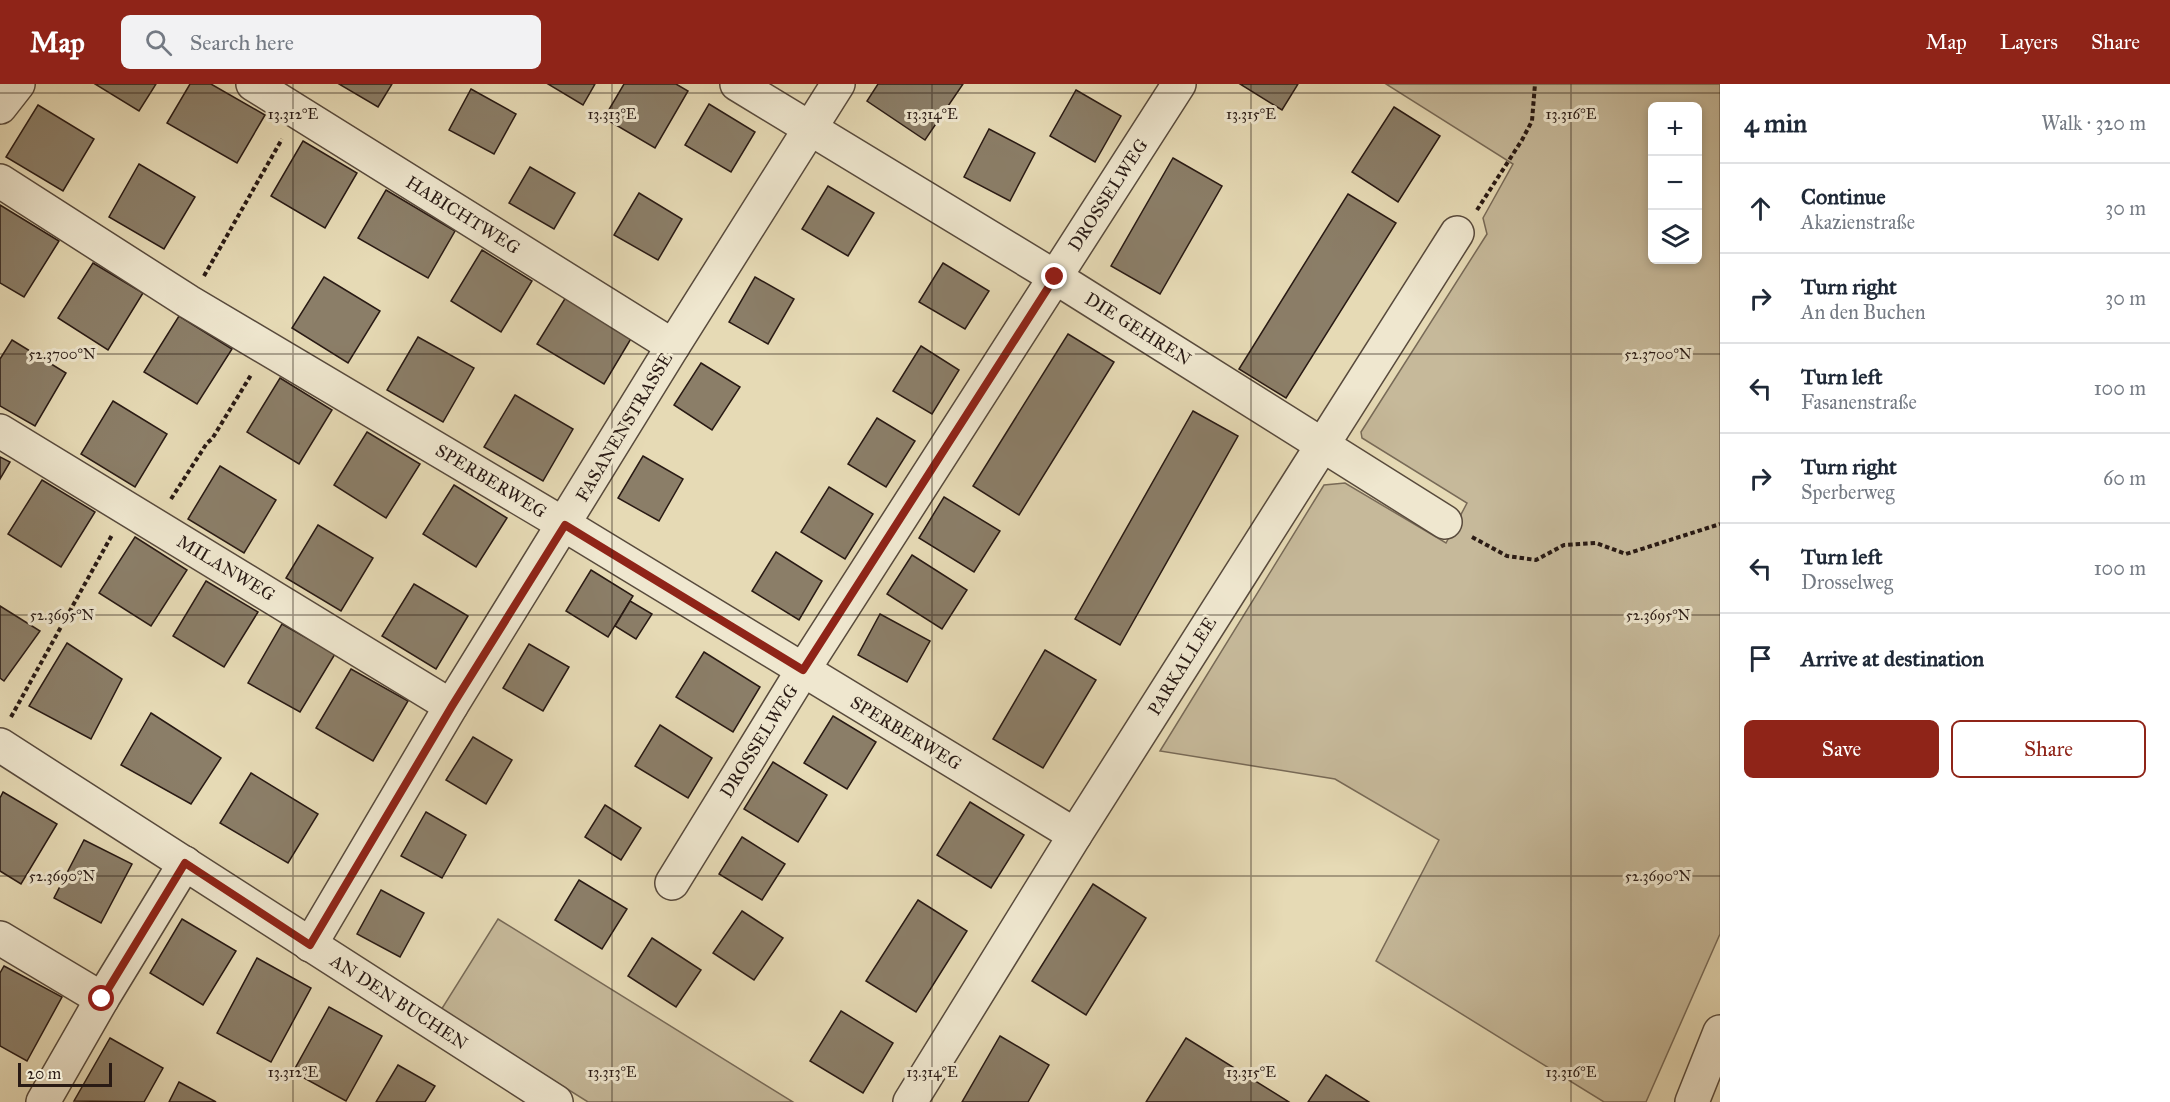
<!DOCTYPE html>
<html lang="en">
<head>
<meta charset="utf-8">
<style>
	body { margin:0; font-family:"IM FELL Great Primer",serif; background:#f2f2f3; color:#1f2937 }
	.controls { position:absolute; right:18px; top:18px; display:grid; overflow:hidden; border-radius:9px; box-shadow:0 3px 9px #0003 }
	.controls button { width:54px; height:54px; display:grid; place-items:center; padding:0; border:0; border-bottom:2px solid #e0e1e3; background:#fff; color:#1f2937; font:30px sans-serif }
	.scale { position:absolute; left:18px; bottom:15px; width:94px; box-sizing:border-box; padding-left:6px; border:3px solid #291a14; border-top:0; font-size:16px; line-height:21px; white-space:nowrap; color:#291a14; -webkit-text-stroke:4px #efe7cf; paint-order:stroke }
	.stop { position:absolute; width:18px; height:18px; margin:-14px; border:4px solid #8f2418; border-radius:50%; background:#fff }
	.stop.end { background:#8f2418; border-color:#fff; box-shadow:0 2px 6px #0008 }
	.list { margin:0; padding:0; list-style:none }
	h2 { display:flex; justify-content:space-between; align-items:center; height:78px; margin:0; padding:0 24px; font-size:26px }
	h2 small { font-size:20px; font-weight:400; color:#747a83 }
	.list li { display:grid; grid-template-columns:39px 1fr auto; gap:18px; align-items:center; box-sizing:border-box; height:90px; padding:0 24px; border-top:2px solid #e0e1e3 }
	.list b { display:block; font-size:22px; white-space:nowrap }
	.list p { margin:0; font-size:20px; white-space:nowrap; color:#747a83 }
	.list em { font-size:20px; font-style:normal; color:#747a83 }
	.actions { display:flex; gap:12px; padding:18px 24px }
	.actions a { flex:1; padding:14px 0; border:2px solid #8f2418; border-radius:9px; text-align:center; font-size:21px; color:#8f2418 }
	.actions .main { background:#8f2418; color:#fff }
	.icon { flex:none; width:33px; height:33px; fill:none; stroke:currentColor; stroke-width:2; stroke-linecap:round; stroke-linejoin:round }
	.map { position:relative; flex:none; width:1720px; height:1018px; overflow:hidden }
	header { display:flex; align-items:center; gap:36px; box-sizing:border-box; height:84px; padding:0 30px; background:#8f2418; color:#fff }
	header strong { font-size:28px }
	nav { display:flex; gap:33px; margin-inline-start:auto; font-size:21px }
	.search { width:420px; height:54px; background:#f2f2f3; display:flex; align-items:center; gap:15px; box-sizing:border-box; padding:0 21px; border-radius:9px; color:#747a83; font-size:22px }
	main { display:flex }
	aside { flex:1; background:#fff }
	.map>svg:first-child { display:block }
</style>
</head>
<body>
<header>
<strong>Map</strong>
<div class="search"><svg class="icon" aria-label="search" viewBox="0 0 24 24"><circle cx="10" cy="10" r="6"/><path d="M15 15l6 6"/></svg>Search here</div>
<nav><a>Map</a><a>Layers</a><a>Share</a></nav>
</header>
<main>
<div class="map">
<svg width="1720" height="1018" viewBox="0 0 1720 1018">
	<rect width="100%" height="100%" fill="#e6dab5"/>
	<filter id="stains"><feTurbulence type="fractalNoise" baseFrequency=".00333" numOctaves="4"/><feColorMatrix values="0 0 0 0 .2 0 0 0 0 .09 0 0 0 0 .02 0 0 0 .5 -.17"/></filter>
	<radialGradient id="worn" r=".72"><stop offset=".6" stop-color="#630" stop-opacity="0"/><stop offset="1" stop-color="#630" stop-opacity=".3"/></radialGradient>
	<g fill="#c6b99a" stroke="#786a57" stroke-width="1.5" fill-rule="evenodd">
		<path d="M1386,0H1720V850L1646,1018H1604L1376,877L1439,756L1335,695L1160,667L1324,401L1345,399L1446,459L1467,419L1362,354L1361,348L1487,150L1483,134L1513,80ZM1652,22H1698V176H1652Z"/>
		<path d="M498,835L793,1018H588L441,926Z"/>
	</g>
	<g fill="#8b7e68" stroke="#291a14" stroke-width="1.5">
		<path d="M95,0H156L139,27Z"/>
		<path d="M190,0H211L265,31L237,79L167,39Z"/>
		<path d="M339,0H392L378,23Z"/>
		<path d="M548,0H595L583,21Z"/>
		<path d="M624,0H676L688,7L655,64L604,34Z"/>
		<path d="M878,0H963L925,56L867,17Z"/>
		<path d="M1240,0H1298L1282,26Z"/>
		<path d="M471,5L516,30L494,70L449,46Z"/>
		<path d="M1076,6L1121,32L1095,78L1050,52Z"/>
		<path d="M709,20L755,48L731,88L685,61Z"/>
		<path d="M38,21L94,55L63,107L6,73Z"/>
		<path d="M1394,23L1440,52L1398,118L1352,88Z"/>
		<path d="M989,45L1035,69L1010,117L964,93Z"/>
		<path d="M303,57L357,89L325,144L271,112Z"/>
		<path d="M1173,74L1222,102L1160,210L1111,182Z"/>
		<path d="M139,80L195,113L164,165L109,133Z"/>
		<path d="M530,83L575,109L554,145L509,119Z"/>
		<path d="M828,102L874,129L848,172L802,145Z"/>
		<path d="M386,106L455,147L428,194L358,154Z"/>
		<path d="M639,109L682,135L658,176L614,151Z"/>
		<path d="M1348,110L1396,139L1286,314L1239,285Z"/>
		<path d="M0,121L59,157L24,213L0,199Z"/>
		<path d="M482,166L532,197L501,248L451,217Z"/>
		<path d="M93,179L143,209L108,266L58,234Z"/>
		<path d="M943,179L989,207L965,245L919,218Z"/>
		<path d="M324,193L380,227L348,279L292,244Z"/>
		<path d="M755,193L794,215L768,260L729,238Z"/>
		<path d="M566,213L632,253L604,300L537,260Z"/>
		<path d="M179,232L232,265L197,320L144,288Z"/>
		<path d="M1068,250L1114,278L1019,431L973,402Z"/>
		<path d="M418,253L474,284L443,338L387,306Z"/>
		<path d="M12,256L66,289L35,342L0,322V275Z"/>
		<path d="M921,262L959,286L932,330L893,307Z"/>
		<path d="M701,279L740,303L712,346L674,321Z"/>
		<path d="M280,294L332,326L299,380L247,348Z"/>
		<path d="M515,311L573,345L543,397L484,363Z"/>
		<path d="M113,317L167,350L135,403L81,370Z"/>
		<path d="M1193,327L1238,352L1120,561L1075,535Z"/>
		<path d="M877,334L915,357L886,403L848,380Z"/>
		<path d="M367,348L420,380L386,434L334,401Z"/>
		<path d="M643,372L683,395L659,437L618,414Z"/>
		<path d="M0,373L10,378L0,395Z"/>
		<path d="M220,382L276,416L244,469L188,435Z"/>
		<path d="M42,396L95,428L61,483L8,450Z"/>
		<path d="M454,401L507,434L476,483L423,450Z"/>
		<path d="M829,403L873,430L845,475L801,448Z"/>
		<path d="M944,413L1000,447L974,488L919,454Z"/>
		<path d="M318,441L373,474L341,527L286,494Z"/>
		<path d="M135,453L187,486L151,542L99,509Z"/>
		<path d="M776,468L822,497L799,536L752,507Z"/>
		<path d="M912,471L967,506L942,545L887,510Z"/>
		<path d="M591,486L633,512L608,553L566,527Z"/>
		<path d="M206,497L258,528L224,583L173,552Z"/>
		<path d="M414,500L468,532L436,585L382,552Z"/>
		<path d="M630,517L652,530L636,555L615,542Z"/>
		<path d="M0,522L40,547L4,597L0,594Z"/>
		<path d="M880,530L930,557L907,598L858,571Z"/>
		<path d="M282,540L335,570L300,628L248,599Z"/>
		<path d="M67,559L122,595L91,655L29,622Z"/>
		<path d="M529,560L569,583L543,627L503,604Z"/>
		<path d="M1045,566L1096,596L1043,684L993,655Z"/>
		<path d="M704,568L760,603L733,648L676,613Z"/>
		<path d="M351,585L408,617L373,677L316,644Z"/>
		<path d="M151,629L221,674L191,720L121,681Z"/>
		<path d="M833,632L876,658L847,705L804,679Z"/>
		<path d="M660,641L712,674L688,714L635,682Z"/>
		<path d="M473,653L512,676L486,720L446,696Z"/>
		<path d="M773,678L827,711L798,758L744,725Z"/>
		<path d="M251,689L318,730L288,779L220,739Z"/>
		<path d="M3,708L57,740L21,800L0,787V714Z"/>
		<path d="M970,718L1024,751L991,804L937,771Z"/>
		<path d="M605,721L641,744L621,776L585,753Z"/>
		<path d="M426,728L466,751L442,794L401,772Z"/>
		<path d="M742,753L785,780L762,816L719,790Z"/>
		<path d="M84,756L132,780L101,839L54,814Z"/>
		<path d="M579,796L627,825L602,865L555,836Z"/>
		<path d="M1093,800L1146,834L1086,931L1032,897Z"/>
		<path d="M381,806L424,829L400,873L357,850Z"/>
		<path d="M918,816L967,847L916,928L866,897Z"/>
		<path d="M742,827L783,854L754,896L713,869Z"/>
		<path d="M182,835L236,867L203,921L150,889Z"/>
		<path d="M652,854L701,886L676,923L628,892Z"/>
		<path d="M257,874L311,904L271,978L217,949Z"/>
		<path d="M4,882L62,913L27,977L0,962V889Z"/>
		<path d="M329,923L382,952L346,1017L293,988Z"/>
		<path d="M841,927L893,959L863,1009L810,977Z"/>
		<path d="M1000,952L1049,981L1028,1018H962Z"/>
		<path d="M110,954L163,984L144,1018L74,1017Z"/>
		<path d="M1186,954L1289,1018H1146Z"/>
		<path d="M398,981L435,1002L425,1018H376Z"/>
		<path d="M1326,991L1369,1018H1308Z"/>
		<path d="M179,998L216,1018H169Z"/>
	</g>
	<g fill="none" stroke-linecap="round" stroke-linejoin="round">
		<defs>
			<g id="minor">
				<path d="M253,0L673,262"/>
				<path d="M737,0L1055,193L1445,438"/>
				<path d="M0,23L18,0"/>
				<path d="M0,97L189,218L565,441L1075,751"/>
				<path d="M0,347L451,622"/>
				<path d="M0,661L556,1018"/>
				<path d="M672,799L803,586L1179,0"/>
				<path d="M0,854L102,915"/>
				<path d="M310,861L451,622L673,262L838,0"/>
				<path d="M43,1018L102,915L185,779"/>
				<path d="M910,1018L1075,751L1457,149"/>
				<path d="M1692,1018L1720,948"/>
			</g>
		</defs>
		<use href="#minor" stroke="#584a3c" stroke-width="36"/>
		<g stroke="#291a14" stroke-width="4" stroke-dasharray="4.5 3" stroke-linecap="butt">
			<path d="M1477,126L1522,56L1532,37L1535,0"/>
			<path d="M204,192L282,55"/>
			<path d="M171,415L207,359L212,355L251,291"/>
			<path d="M1472,453L1507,472L1536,476L1564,461L1596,459L1626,470L1720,440"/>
			<path d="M11,633L112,451"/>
		</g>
		<use href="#minor" stroke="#efe7cf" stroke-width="33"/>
	</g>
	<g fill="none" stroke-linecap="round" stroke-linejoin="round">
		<path stroke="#8f2418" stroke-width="8" d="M102,915L185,779L310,861L452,622L565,441L803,586L1055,193"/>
	</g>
	<path fill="none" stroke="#291a14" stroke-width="1.5" stroke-opacity="0.45" d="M293,0V1018M612,0V1018M932,0V1018M1251,0V1018M1571,0V1018M0,9H1720M0,270H1720M0,531H1720M0,792H1720"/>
	<g text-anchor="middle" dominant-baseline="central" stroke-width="6" stroke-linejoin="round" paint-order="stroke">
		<g font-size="18" fill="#291a14" stroke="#efe7cf">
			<text transform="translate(1108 111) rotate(-57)">DROSSELWEG</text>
			<text transform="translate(463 131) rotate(32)">HABICHTWEG</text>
			<text transform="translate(1138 245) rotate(32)">DIE GEHREN</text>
			<text transform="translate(624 343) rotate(-59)">FASANENSTRASSE</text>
			<text transform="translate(491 397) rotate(31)">SPERBERWEG</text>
			<text transform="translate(226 484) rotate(31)">MILANWEG</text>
			<text transform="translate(1182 582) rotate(-58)">PARKALLEE</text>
			<text transform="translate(906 649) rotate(31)">SPERBERWEG</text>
			<text transform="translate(759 657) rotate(-58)">DROSSELWEG</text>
			<text transform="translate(399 918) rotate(33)">AN DEN BUCHEN</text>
		</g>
	</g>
	<g font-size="15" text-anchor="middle" fill="#291a14" stroke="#efe7cf" stroke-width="6" stroke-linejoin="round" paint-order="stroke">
		<text x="293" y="35">13.312°E</text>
		<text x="612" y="35">13.313°E</text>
		<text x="932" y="35">13.314°E</text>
		<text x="1251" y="35">13.315°E</text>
		<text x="1571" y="35">13.316°E</text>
		<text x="62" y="275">52.3700°N</text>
		<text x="1658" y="275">52.3700°N</text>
		<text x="62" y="536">52.3695°N</text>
		<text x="1658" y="536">52.3695°N</text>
		<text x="62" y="797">52.3690°N</text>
		<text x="1658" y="797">52.3690°N</text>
		<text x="293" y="993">13.312°E</text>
		<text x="612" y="993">13.313°E</text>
		<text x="932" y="993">13.314°E</text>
		<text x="1251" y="993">13.315°E</text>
		<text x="1571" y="993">13.316°E</text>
	</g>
	<rect width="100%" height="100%" filter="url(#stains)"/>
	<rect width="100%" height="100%" fill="url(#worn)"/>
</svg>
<div class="controls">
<button>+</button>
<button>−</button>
<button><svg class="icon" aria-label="layers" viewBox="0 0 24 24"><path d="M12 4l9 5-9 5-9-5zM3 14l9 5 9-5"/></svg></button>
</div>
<div class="scale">20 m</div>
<div class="stop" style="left:102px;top:915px"></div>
<div class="stop end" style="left:1055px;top:193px"></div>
</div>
<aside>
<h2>4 min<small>Walk · 320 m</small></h2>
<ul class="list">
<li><svg class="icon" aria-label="ahead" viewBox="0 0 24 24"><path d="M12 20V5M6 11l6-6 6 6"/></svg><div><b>Continue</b><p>Akazienstraße</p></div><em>30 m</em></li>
<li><svg class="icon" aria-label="right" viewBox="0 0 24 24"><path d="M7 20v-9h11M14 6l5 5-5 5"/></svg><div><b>Turn right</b><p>An den Buchen</p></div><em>30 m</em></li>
<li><svg class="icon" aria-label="left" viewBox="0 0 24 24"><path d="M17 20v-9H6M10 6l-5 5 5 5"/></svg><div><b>Turn left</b><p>Fasanenstraße</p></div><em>100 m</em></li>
<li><svg class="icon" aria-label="right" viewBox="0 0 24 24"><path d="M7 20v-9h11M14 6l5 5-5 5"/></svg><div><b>Turn right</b><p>Sperberweg</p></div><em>60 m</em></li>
<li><svg class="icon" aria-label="left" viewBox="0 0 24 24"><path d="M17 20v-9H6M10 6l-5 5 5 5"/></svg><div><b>Turn left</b><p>Drosselweg</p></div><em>100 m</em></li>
<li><svg class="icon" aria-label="arrive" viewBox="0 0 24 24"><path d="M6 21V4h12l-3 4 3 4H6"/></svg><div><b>Arrive at destination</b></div></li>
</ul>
<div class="actions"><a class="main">Save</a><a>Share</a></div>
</aside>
</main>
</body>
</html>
